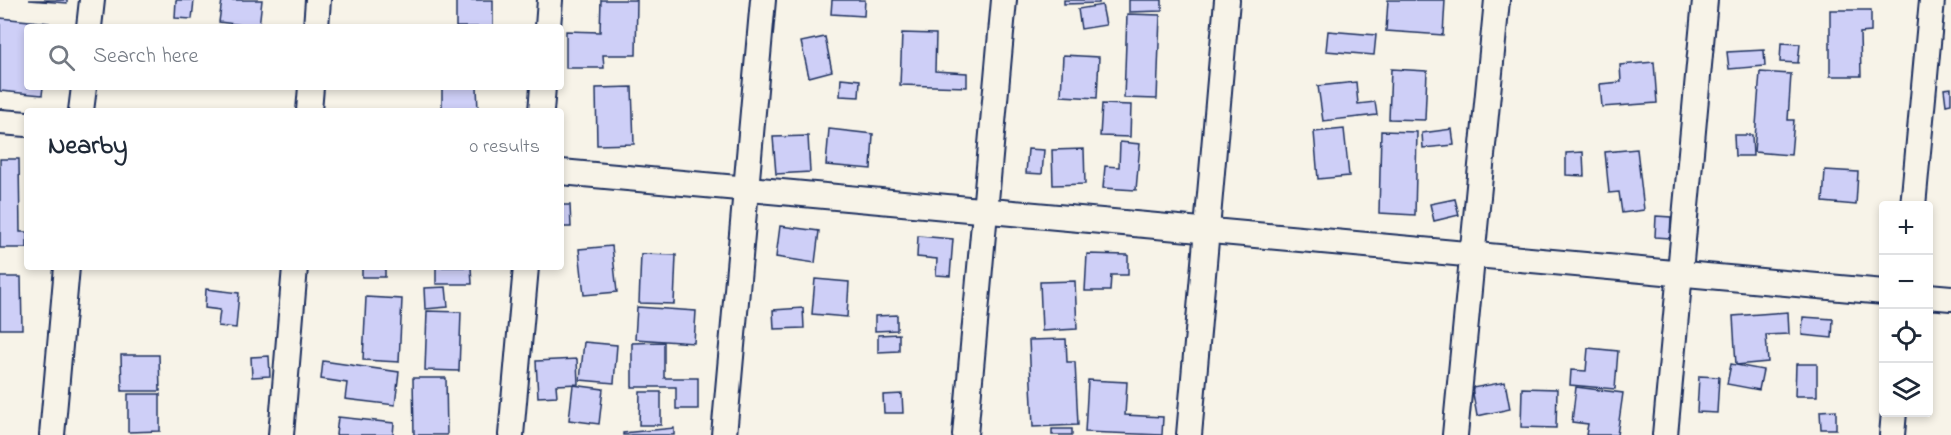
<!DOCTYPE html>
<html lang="en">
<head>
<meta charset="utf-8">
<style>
	body { margin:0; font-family:"Indie Flower",sans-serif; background:#f6f6f7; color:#1f2937 }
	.controls { position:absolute; right:18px; bottom:18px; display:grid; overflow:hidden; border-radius:6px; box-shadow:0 3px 9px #0003 }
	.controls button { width:54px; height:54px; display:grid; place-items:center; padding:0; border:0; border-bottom:2px solid #e0e1e3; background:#fff; color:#1f2937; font:30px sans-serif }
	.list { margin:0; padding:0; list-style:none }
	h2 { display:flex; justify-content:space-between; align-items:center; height:78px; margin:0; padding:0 24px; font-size:26px }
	h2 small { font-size:20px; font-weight:400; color:#747a83 }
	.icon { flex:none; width:33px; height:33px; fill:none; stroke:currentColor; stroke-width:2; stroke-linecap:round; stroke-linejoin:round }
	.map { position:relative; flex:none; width:1951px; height:435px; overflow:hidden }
	.search { position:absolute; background:#fff; box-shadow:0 3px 9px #0003; left:24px; top:24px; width:540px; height:66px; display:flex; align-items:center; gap:15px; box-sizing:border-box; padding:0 21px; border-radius:6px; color:#747a83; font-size:22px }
	.panel { position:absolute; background:#fff; box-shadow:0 3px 9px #0003; left:24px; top:108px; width:540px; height:162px; border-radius:6px }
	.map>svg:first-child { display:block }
</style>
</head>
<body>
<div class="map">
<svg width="1951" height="435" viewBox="0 0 1951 435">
	<rect width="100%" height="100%" fill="#f7f3e8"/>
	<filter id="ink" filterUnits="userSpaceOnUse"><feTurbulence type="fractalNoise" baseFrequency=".0167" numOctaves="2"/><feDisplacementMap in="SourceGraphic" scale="12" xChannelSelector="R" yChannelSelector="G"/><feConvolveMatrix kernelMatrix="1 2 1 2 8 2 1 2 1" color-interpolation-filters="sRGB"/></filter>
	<g filter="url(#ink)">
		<g fill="#cecff7" stroke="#1b2f5e" stroke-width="1.5">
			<path d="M29,0H67V3Z"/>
			<path d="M176,0H194L192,19L175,18Z"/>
			<path d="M222,0H262L259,27L219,22Z"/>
			<rect x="456" y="0" width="37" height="27"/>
			<path d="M601,0H637L636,55H603L604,68H566V31L600,32Z"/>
			<path d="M832,0H865L864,16L831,14Z"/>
			<path d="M1064,0H1099V3L1064,4Z"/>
			<path d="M1129,0H1162V11L1129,12Z"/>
			<path d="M1388,0H1445L1443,35L1386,31Z"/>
			<path d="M1102,5L1106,25L1081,29L1078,9Z"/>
			<path d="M1830,10H1871V32L1860,33L1861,76H1830Z"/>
			<path d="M1127,14L1160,15L1157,99L1124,98Z"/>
			<path d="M0,18L49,23L48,27H27V87H43L42,95L0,91Z"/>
			<path d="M1328,31L1376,35L1374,55L1326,51Z"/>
			<path d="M902,33L936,34L935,71L967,73V87L900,85Z"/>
			<path d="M825,37L832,71L809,77L801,42Z"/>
			<path d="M1781,43L1800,44L1798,63L1780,62Z"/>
			<path d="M1764,50L1765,66L1729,69L1727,52Z"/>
			<path d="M1063,55L1099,57L1097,98L1061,96Z"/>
			<path d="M1654,62L1657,103L1602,107L1600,84L1621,82L1620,65Z"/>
			<path d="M1391,69L1427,71L1425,120L1389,119Z"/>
			<path d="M1760,72L1791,74L1788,120H1794L1791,155L1754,152Z"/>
			<path d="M841,78L860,80L859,97L840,96Z"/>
			<path d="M1356,82L1358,104L1375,102L1377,115L1323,121L1318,86Z"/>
			<path d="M442,87H477L478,111H442Z"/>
			<path d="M632,87L634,144L597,145L596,88Z"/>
			<path d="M1951,88V104L1946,105L1944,89Z"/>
			<path d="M1102,104L1131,105L1130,137L1100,136Z"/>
			<path d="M829,129L873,134L871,169L826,165Z"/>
			<path d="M1344,129L1349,176L1318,179L1314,132Z"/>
			<path d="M1452,129L1454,145L1423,148L1422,133Z"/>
			<path d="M1381,131L1417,132L1415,215L1379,213Z"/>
			<path d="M1734,135H1752L1753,156H1735Z"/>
			<path d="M808,136L810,172L776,174L773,137Z"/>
			<path d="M1120,142L1140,144L1136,190L1103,188L1105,166L1119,167Z"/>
			<path d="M1028,149L1044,150L1042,174L1026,173Z"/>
			<path d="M1084,149L1085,184L1053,185L1052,150Z"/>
			<path d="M1637,149L1644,210L1622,213L1619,192L1609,193L1605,152Z"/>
			<path d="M1583,152L1584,176L1566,175V153Z"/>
			<path d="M0,159H19L20,232H27V248H0Z"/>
			<path d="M1825,170L1858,172L1856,205L1823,202Z"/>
			<path d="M1455,199L1459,215L1434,221L1430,204Z"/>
			<path d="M561,205H570L571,227H561Z"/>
			<path d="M1656,216L1671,217L1670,238L1655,237Z"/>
			<path d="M780,226L819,231L815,263L776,257Z"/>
			<path d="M918,236L953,239L950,276L936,275L937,259L917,257Z"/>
			<path d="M612,246L617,292L584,295L579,249Z"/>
			<path d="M641,254L676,255L674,304L639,303Z"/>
			<path d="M1087,254L1128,255V275H1111L1110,291H1085Z"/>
			<rect x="362" y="267" width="23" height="10"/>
			<path d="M436,267H471L472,284H436Z"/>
			<path d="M0,277H21L22,329H0Z"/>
			<path d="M815,279L849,282L847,317L812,314Z"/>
			<path d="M1075,281L1077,329L1042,331L1040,282Z"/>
			<path d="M446,287L448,307L425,309L424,288Z"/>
			<path d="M206,289L239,293L236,328L218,326L220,310L205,308Z"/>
			<path d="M366,297L402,299L399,362L363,360Z"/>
			<path d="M637,307L696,311L694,343L635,339Z"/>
			<path d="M803,308L804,328L774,329L773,310Z"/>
			<path d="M427,311L461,312L459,371L425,370Z"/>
			<path d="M1788,312L1789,334L1766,335L1768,362L1736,365L1733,316Z"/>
			<path d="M897,315V330L875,331V316Z"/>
			<path d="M1803,317L1833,319L1832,338L1802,335Z"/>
			<path d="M899,334V351L878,352V335Z"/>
			<path d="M1066,339L1067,362H1075L1078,425L1033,427L1029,340Z"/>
			<path d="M584,342L617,345L614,383L580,380Z"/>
			<path d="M664,342V378H698V409H676V387H632V343Z"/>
			<path d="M1588,348L1618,351L1615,389L1570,385L1571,370L1586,371Z"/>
			<path d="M121,355H159L160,391H122Z"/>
			<path d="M269,356L270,376L252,377L251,357Z"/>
			<path d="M577,359L578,384L556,385L557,396L538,397L536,361Z"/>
			<path d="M323,361L399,372L395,405L345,399L347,383L321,379Z"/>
			<path d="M1731,364L1763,370L1759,390L1727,384Z"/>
			<path d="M1796,364H1817V396H1795Z"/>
			<path d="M1699,376L1719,377L1717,413L1697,412Z"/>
			<path d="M413,378H446L447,435H414Z"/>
			<path d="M1088,380L1127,382L1125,415L1163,417L1162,435L1085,432Z"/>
			<path d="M1505,382L1510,409L1477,416L1472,388Z"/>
			<path d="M573,385L603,389L599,424L569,420Z"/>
			<path d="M1576,387L1623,393L1617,435H1586L1588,424L1572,422Z"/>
			<path d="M1522,388L1557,389L1556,428L1521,427Z"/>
			<path d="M640,392H661V425H639Z"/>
			<path d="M128,394H160V431L128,432Z"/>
			<path d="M902,394L903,413H884L883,395Z"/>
			<path d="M1836,410V429H1821L1820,411Z"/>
			<path d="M338,417L394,423L393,435H336Z"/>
			<path d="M674,428V435H623V433Z"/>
			<rect x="1052" y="429" width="20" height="6"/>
		</g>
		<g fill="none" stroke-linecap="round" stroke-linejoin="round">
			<defs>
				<g id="street">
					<path d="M89,27L92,0"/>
					<path d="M316,27L318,0"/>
					<path d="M548,27L550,0"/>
					<path d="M81,111L84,87"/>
					<path d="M309,111L311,87"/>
					<path d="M541,111L543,87"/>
					<path d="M0,122L27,124"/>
					<path d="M561,172L1884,292"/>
					<path d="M1913,206L1932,0"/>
					<path d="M1928,296L1951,298"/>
					<path d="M52,435L67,267"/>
					<path d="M281,435L295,267"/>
					<path d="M511,435L526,267"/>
					<path d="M724,435L763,0"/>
					<path d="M965,435L1004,0"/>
					<path d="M1189,435L1227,0"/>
					<path d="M1455,435L1497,0"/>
					<path d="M1665,435L1705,0"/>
					<path d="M1892,435L1894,412"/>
				</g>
			</defs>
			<use href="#street" stroke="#1b2f5e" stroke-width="28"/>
			<use href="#street" stroke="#f7f3e8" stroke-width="24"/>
		</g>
	</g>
</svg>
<div class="controls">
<button>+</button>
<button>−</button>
<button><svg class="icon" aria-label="locate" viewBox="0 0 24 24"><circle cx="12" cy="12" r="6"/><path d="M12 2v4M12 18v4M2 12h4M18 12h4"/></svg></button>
<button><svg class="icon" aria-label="layers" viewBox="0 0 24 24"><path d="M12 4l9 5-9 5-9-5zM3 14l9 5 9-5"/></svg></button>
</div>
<div class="search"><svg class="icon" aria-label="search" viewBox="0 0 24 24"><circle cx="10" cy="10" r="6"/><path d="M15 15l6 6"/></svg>Search here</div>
<section class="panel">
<h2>Nearby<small>0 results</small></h2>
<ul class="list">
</ul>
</section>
</div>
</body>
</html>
